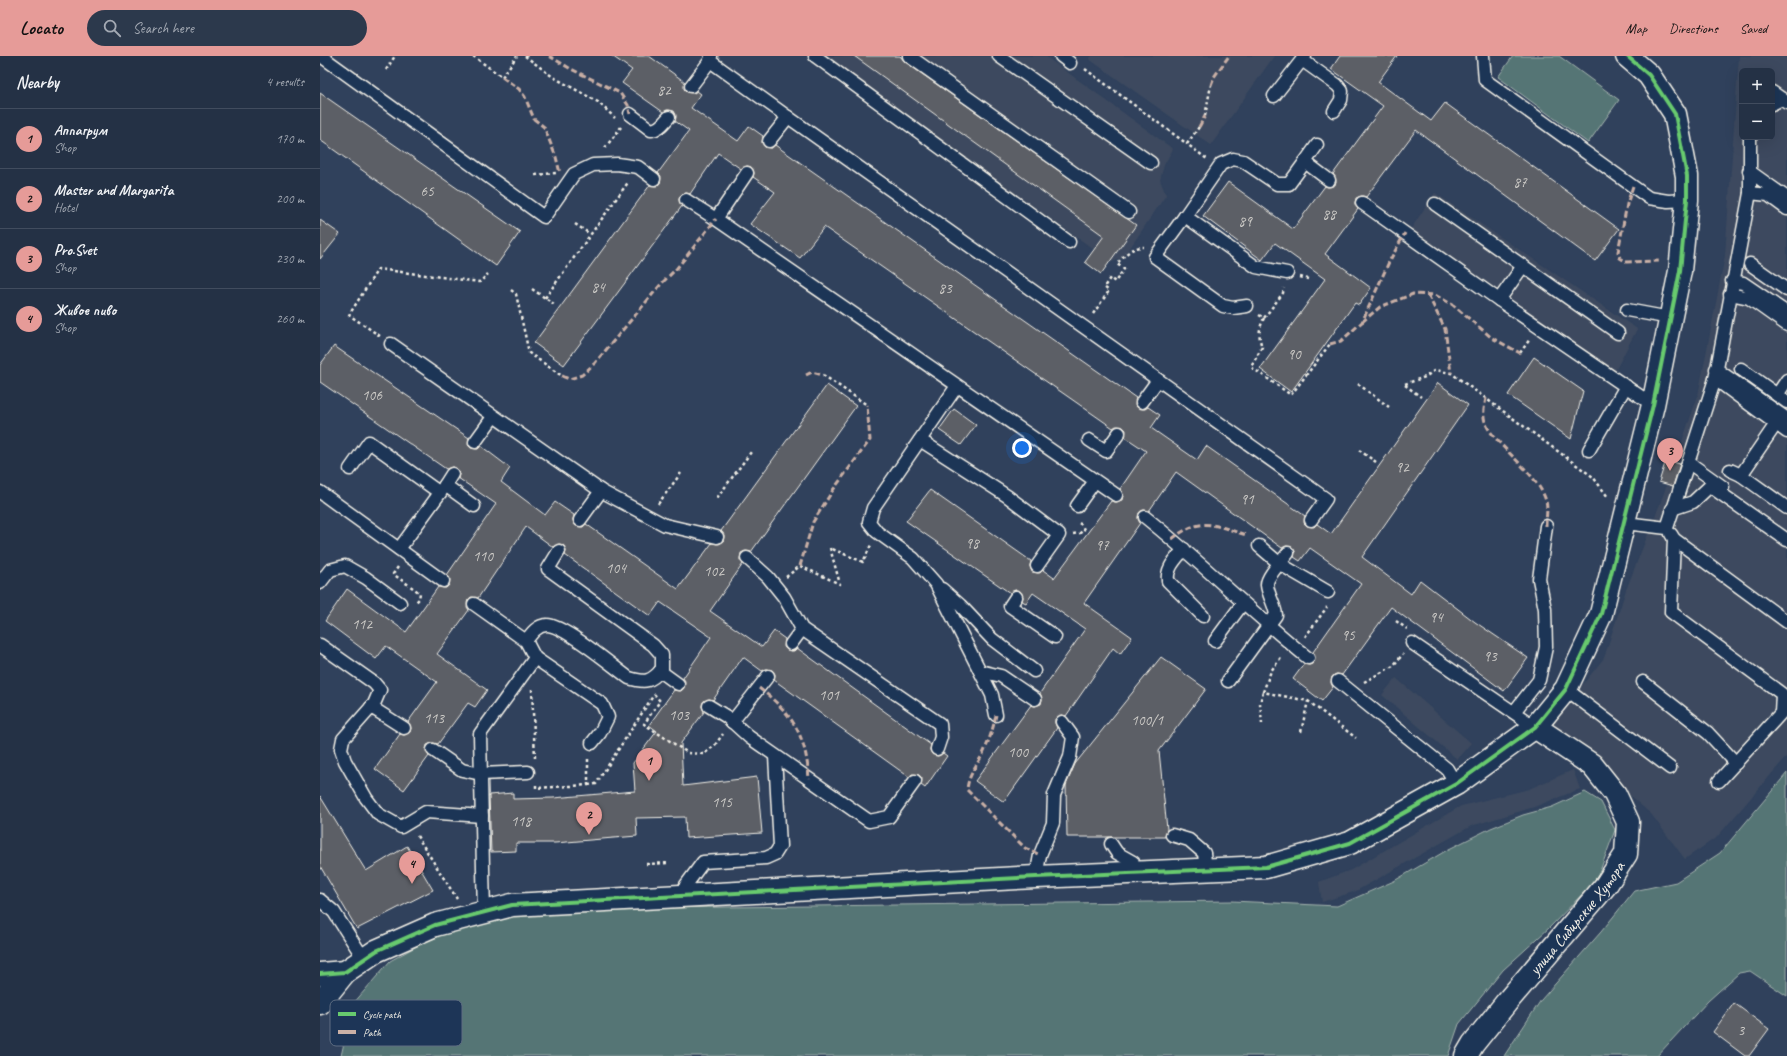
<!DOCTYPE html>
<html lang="en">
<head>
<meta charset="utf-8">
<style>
	body { margin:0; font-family:Caveat,sans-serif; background:#2c394c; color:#f1f3f6 }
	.controls { position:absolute; right:12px; top:12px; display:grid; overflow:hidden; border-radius:6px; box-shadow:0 4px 16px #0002 }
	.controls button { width:36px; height:36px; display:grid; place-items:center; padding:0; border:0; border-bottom:1px solid #414c5e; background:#243145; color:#f1f3f6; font:20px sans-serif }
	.you { position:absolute; left:702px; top:392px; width:14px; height:14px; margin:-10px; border:3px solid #fff; border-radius:50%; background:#1a73e8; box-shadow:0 0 0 6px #1a73e833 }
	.badge { display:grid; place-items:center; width:26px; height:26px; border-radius:50%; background:#e69b98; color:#111; font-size:13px; font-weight:700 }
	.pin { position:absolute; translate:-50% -33px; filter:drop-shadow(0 1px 2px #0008) }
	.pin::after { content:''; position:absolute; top:21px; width:14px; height:12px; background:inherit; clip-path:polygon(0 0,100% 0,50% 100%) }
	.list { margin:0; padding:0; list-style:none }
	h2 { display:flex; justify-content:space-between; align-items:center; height:52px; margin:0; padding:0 16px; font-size:17px }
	h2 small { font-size:13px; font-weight:400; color:#a3a9b3 }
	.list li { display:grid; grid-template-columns:26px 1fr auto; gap:12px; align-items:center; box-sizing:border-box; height:60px; padding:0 16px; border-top:1px solid #414c5e }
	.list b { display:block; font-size:15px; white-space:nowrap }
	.list p { margin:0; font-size:13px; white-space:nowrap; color:#a3a9b3 }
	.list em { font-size:13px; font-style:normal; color:#a3a9b3 }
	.icon { flex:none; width:22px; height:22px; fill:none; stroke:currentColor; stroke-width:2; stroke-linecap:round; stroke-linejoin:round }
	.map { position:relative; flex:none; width:1467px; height:1000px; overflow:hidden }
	header { display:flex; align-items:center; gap:24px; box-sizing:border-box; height:56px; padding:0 20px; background:#e69b98; color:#111 }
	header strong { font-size:19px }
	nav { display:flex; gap:22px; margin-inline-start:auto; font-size:14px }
	.search { width:280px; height:36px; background:#2c394c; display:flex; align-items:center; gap:10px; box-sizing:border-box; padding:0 14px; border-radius:22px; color:#a3a9b3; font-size:15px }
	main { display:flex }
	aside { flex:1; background:#243145 }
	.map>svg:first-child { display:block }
</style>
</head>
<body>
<header>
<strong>Locato</strong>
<div class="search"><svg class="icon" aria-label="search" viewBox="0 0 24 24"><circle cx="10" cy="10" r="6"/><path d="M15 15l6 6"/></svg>Search here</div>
<nav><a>Map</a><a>Directions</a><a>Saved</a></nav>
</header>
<main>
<aside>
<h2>Nearby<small>4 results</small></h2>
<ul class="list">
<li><span class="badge">1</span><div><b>Аппагрум</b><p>Shop</p></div><em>170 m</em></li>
<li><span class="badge">2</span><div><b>Master and Margarita</b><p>Hotel</p></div><em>200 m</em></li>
<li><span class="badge">3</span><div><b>Pro.Svet</b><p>Shop</p></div><em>230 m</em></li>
<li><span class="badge">4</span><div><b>Живое пиво</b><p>Shop</p></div><em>260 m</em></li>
</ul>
</aside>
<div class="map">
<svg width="1467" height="1000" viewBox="0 0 1467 1000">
	<rect width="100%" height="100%" fill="#30415c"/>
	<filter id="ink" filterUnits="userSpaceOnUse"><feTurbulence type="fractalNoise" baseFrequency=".025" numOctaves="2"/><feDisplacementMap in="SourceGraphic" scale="8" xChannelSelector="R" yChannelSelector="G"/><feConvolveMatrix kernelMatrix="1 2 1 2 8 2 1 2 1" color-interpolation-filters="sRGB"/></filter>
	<g filter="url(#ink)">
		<g fill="#3d4a5f" fill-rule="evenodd">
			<path d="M500,0H725L853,93L844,109L840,124L846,139L803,202L792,206Z"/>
			<path d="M772,0H954L891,89L769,3Z"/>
			<path d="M1419,0H1467V700L1397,781L1365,803L1331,758L1230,670L1284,602L1306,534L1340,448L1378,340L1405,200ZM1422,15H1452V81H1422Z"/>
			<path d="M1115,137L1317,273L1294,317L1087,179Z"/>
			<path d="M1076,622L1151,687L1137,703L1062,639Z"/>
			<path d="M1253,714L1260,733L1214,751L1151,770L1036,835L1002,846L999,826L1031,814L1141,750L1209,733Z"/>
		</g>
		<g fill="#547574" stroke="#a4b3ae">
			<path d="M1193,0H1239L1299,44L1268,87L1178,21Z"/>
			<path d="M1467,717V940L1430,915L1419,917L1388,945L1337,1000H1184L1221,944L1281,876L1314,835L1356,826L1400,797Z"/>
			<path d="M1265,736L1281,746L1295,774L1277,823L1229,872L1183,914L1139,968L1128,1000H21L33,948L70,905L113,881L156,865L242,853L912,845L1017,850L1074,825L1129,793L1171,772L1203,759L1232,751Z"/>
		</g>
		<g fill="#5b5e66" stroke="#f4f1e8">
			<path d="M292,0H329L365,26L364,33L367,36L374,37L377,35L381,38L371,52L418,85L429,70L443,80L442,87L445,91L451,92L455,89L816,342L815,349L818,352L825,353L828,351L840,359L831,372L877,404L886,390L985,460L984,467L987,470L994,471L997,468L1011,478L1118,327L1148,349L1042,501L1091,538L1100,524L1155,566L1208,602L1184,635L1071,551L1022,619L1016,618L1012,621L1011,627L1013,631L1002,645L973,623L984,608L990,609L994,606L995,600L993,596L1041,528L990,492L980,505L974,501L975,495L972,491L966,490L962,492L856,416L829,455L823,454L819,457L818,463L820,467L764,547L812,581L800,598L793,592L746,660L741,659L735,663V667L737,672L684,746L655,725L711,649L715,650L721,648L722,643L720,637L765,573L713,537L706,547L702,545L703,541L700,535L696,534L690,537L586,465L610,434L711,505L710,510L712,516L720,517L723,514L734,522L791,445L796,446L802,444L803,439L800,433L826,395L805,381L806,374L803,371L796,370L793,372L504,171L480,202L430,168L455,136L433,121L434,117L431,111L427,110L421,113L398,97L370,138L366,137L360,140L359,144L362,150L244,309L214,287L330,129L337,130L340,127L341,120L338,117L369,75L355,65L356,59L354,55L347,54L343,56L302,27L312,14Z"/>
			<path d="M534,0H580L585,6L816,169L781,218L765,206L784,180Z"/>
			<path d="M1020,0H1077L1058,26L1111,65L1125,47L1299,173L1275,205L1096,74L1046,141L1042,140L1036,142L1035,147L1038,153L1005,198L1051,232L1039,249L1035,247L971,336L940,313L1005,223L955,187L942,204L883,160L908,126L973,173L1005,130L1008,131L1015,129L1016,125L1013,118L1063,50L1011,13Z"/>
			<path d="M0,37L200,176L176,210L0,84Z"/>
			<path d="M0,164L20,178L0,203Z"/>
			<path d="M14,290L149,382L148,389L151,392L158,393L161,390L190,412L181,426L225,459L235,446L254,459L253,464L256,470L263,471L266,468L358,533L392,487L399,488L403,486L404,479L401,475L507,329L536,350L431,496L425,495L421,497L420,504L423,508L390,555L442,591L454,575L465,583L464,591L467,594L474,595L477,592L611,689L610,694L612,698L618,700L623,697L627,700L605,732L601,729L602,722L599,719L592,718L589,721L454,624L455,618L452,614L446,613L442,615L423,601L393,644L389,643L383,646L382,650L384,656L361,687L363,730L437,721L442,777L366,782L365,761L316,762L317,780L235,787H196V795L171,796L169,739L193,737V743L233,742L315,735L313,707L337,675L329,669L354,634L361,635L364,632L365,625L363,622L391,581L340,546L330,560L245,499L246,495L243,489L239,488L233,491L206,471L158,542L151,541L148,544L147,551L149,554L117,598L167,634L155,651L148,647L118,688L113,687L107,689L106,694L109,700L84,734L55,713L80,678L84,679L90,676L91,672L88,666L117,626L66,590L56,603L5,565L27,533L86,576L118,531L126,532L129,529L130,522L127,519L176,448L138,422L139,418L136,412L132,411L126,413L0,326V309Z"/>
			<path d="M1214,301L1263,335L1251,383L1188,339Z"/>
			<path d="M634,353L656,369L641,389L619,374Z"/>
			<path d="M1346,404L1360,408L1353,430L1339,426Z"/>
			<path d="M841,601L886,633L839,695L847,773L845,781H747L746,729L755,708Z"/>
			<path d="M0,740L46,815L87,790L113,834L37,873L0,810Z"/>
			<path d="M1414,947L1449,973L1429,1000H1425L1393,976Z"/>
		</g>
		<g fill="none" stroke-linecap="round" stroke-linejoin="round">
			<defs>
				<g id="lane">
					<path d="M1,0L224,161L254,118L273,109L297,108L318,111L334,123"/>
					<path d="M391,0L390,5L468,61L1006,443L991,464"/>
					<path d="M495,0L749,186"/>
					<path d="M589,0L809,156"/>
					<path d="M679,0L831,107"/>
					<path d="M741,0L750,7"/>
					<path d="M1163,0L1165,24L1329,142L1348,145L1367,144"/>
					<path d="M982,4L1017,29L1022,35L1021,44L1014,55"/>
					<path d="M371,30L390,5"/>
					<path d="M1452,36L1462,43"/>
					<path d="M954,40L985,0"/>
					<path d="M1452,48L1462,43L1467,47"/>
					<path d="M310,58L331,74C340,73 343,67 349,61"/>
					<path d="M449,85L468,61"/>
					<path d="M985,106L997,89"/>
					<path d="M1429,115L1467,142"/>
					<path d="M427,117L396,163L796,439"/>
					<path d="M1430,137L1448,139L1467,153"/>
					<path d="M366,144L396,163"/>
					<path d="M1042,147L1179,244L1333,349"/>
					<path d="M1115,148L1298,277"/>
					<path d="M865,160L835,201L903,250L913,252L927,250"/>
					<path d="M1430,208L1467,234"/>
					<path d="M967,217L936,211L865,160L901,108L913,103L923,105L957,128H969L985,106L1009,124"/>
					<path d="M1412,225L1423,227L1467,257"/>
					<path d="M1410,238L1429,242L1467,269"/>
					<path d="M1179,244L1203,210"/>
					<path d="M1307,254L1350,262"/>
					<path d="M71,288L281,435L345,469L397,481"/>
					<path d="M1396,313L1467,363"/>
					<path d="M1421,313L1467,346"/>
					<path d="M1395,323L1467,376"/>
					<path d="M637,330L553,452L549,466L557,476L593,502L616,528L672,639L676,659"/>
					<path d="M1457,339L1467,324"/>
					<path d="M822,346L838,324"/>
					<path d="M600,384L687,440L739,479L717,510"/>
					<path d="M769,384L786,395L799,377"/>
					<path d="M155,386L173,361"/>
					<path d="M1269,394L1306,330"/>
					<path d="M1368,406L1403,431"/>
					<path d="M30,413L49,386L120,437"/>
					<path d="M1410,414L1421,419L1456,368"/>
					<path d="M1421,419L1467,452"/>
					<path d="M125,429L154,450"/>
					<path d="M0,436L123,525"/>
					<path d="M757,450L775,425"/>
					<path d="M1352,453L1373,446L1390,430L1467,484"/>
					<path d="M825,461C881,506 932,557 988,602"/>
					<path d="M260,464L281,435"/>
					<path d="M1305,467L1347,472L1395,323L1430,137V81"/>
					<path d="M1351,478L1354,483L1467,566"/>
					<path d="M1354,483L1351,556L1462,638L1461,657L1399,725"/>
					<path d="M939,490L960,508L1008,536"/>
					<path d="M79,493L120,437L132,418"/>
					<path d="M864,493C856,503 846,512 848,525L883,560"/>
					<path d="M427,502L448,521L464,541L482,573L620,668L621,681L617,693"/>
					<path d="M0,527L10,514L25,510L46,522L80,547"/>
					<path d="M622,533L640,549L672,583L714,615"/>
					<path d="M696,541L690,550L735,581"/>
					<path d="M154,548L206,585L215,602L160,678L164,857"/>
					<path d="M206,585C211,578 217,569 227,569C244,569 294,611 309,622C325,627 331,626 342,613V599L333,589L228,513L239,495"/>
					<path d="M895,585L923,547"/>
					<path d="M1092,587L1215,671"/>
					<path d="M471,588L482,573"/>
					<path d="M0,589L54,627L60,634L54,648L23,683L21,693L25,705L46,742L58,758L81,771L106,756L162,760"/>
					<path d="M215,602L282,648L288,661L280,677L272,687"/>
					<path d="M340,615L358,628"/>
					<path d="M660,615L681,620L715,643"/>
					<path d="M908,625L956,559C955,549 948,539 947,529C946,521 963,504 968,497"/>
					<path d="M1018,625L1127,713L1136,728"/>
					<path d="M1323,626L1388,677L1416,707"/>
					<path d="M1246,633L1350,712"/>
					<path d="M389,650L407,661L429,681L549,765L569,761L595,725"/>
					<path d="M51,651L84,672"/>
					<path d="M1194,656L1219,624L1226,591L1225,553L1219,523L1226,470"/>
					<path d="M412,666L448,620"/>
					<path d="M113,694L142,714L161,718L208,716"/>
					<path d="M852,779L869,784L884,797L886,814"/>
					<path d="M791,788L797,797L813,806L815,817"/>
					<path d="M716,821L720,799L733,767L734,739L750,701L753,681L742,666"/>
					<path d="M362,839L366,829L383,806L446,802L455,798L460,790L455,700"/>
					<path d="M0,844L14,856L44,903"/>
				</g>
				<g id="street">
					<path id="s1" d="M1146,1000L1153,988L1186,947L1286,829L1306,798L1308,766L1295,738L1272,709L1215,671"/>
				</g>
				<g id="secondary">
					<path d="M0,918L25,916L56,895L115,869L192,849L716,821L946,811L1030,787L1136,728L1215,671L1246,633L1281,558L1333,349L1360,215L1367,144V120L1355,58L1329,19L1307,0"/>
					<path d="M0,947L25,916"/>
				</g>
			</defs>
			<use href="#lane" stroke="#f4f1e8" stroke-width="15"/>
			<use href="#street" stroke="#f4f1e8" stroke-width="25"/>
			<use href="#secondary" stroke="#f4f1e8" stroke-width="25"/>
			<g stroke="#f4f1e8" stroke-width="2.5" stroke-dasharray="3 3" stroke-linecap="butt">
				<path d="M153,0L182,21L197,0"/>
				<path d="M205,0L233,21L278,46L295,62"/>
				<path d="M765,13L867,88"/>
				<path d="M66,14L75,0"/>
				<path d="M885,60L891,29"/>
				<path d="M879,71L867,88L887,103"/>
				<path d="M285,92L301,71"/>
				<path d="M215,119L236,117"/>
				<path d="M255,168L270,178"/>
				<path d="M980,221L988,223"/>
				<path d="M212,233L234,248"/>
				<path d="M191,234L196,238L209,297L242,320"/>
				<path d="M225,242L309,125"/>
				<path d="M773,258L789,235L784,231L790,222L795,226L804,213L797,208C803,200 813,190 824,191"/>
				<path d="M939,259L944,262L963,237L964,232"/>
				<path d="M944,262C939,272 938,280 942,291L931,311L971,339L1010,288"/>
				<path d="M60,280L29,259L58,213L160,226L168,218"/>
				<path d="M1200,297L1210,283"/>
				<path d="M503,319L547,349"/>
				<path d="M1038,328L1069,351"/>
				<path d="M1085,328L1105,321L1115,314L1131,317L1273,421L1288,441"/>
				<path d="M1085,329L1101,341"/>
				<path d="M1039,394L1056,406"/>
				<path d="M397,442L431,396"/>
				<path d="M338,448L361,417"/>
				<path d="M753,478L760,477L764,474L762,469L757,466"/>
				<path d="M78,511L73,518L100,537L99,543L96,546"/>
				<path d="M466,521L480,510L520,528L510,492L543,506L551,489"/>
				<path d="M1076,565L1087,573"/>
				<path d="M985,581L1007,551"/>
				<path d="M1044,626L1073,610L1083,598"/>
				<path d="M212,633L215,702"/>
				<path d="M943,636L951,615L962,600"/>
				<path d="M334,638L340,645L324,668L368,697L384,698L395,689L403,678"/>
				<path d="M942,668L940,647L943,636L988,645L1036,682"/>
				<path d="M981,676L988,645"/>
				<path d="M216,729V732L268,729V701"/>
				<path d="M268,729L276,728L333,640"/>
				<path d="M97,780L137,843"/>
				<path d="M326,808L350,807"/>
			</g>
			<use href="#lane" stroke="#1d3557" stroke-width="12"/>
			<use href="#street" stroke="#1d3557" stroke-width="22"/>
			<use href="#secondary" stroke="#1d3557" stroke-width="22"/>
			<g stroke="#cab0a6" stroke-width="3" stroke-dasharray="6 3" stroke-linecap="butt">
				<path d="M229,0L251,13L300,37L308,49L310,58"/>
				<path d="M182,21L199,33L205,41L214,63L224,71L236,101L240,117"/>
				<path d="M891,29L894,21L909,0"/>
				<path d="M879,71L885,60"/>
				<path d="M1313,130L1307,148L1298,196L1300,202L1307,206L1340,205"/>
				<path d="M1108,239L1125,273L1131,317"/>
				<path d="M1042,266L1060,251L1093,238L1115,239L1133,249L1172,282L1200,297"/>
				<path d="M1010,288L1021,285L1042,266L1069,206L1085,177"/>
				<path d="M486,319L492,316L503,319"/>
				<path d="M242,320L249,323L262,319L275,307L342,227L357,212L396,163"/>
				<path d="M1166,342C1165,348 1163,355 1164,361C1166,384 1217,414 1226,445C1228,452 1226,462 1226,470"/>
				<path d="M852,483C881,460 894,469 926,479"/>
				<path d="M480,510L493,466L513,434L550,384L547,349"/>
				<path d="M439,632C473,658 486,679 489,723"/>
				<path d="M676,659C673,673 669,685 663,698C656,710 648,720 647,734L705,792L720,799"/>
			</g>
			<defs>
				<path id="cycleway" d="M0,918L25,916L56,895L115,869L192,849L716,821L946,811L1030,787L1136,728L1215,671L1246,633L1281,558L1333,349L1360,215L1367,144V120L1355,58L1329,19L1307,0"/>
			</defs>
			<use href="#cycleway" stroke="#1d3557" stroke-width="6"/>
			<use href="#cycleway" stroke="#67ca6e" stroke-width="4"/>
		</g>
	</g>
	<g text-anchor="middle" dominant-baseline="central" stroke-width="3.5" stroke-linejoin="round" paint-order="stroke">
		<g font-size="15" fill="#ceccc8">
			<text x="344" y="34">82</text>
			<text x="1200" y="126">87</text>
			<text x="107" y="135">65</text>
			<text x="1009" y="158">88</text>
			<text x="925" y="165">89</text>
			<text x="278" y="231">84</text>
			<text x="625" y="232">83</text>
			<text x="974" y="298">90</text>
			<text x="52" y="339">106</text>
			<text x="1082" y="411">92</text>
			<text x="927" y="443">91</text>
			<text x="652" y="487">98</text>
			<text x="782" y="489">97</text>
			<text x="163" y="500">110</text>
			<text x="296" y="512">104</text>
			<text x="394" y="515">102</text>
			<text x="1116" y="561">94</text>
			<text x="42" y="568">112</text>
			<text x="1028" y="579">95</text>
			<text x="1170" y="600">93</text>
			<text x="509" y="639">101</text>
			<text x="359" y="659">103</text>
			<text x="114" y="662">113</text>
			<text x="827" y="664">100/1</text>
			<text x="698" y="696">100</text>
			<text x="402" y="746">115</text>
			<text x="201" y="765">118</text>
			<text x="1421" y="974">3</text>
		</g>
		<g font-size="17" fill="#f4f1e8" stroke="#1d3557">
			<text stroke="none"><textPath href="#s1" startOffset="177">улица Сибирские Хутора</textPath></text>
		</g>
	</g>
	<rect x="10" y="944" width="132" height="46" rx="6" fill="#1d3557" stroke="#5e6d82" stroke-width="1"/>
	<rect x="18" y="956" width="18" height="4" fill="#67ca6e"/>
	<rect x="18" y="974" width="18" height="4" fill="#cab0a6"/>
	<g font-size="11" fill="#f4f1e8">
		<text x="43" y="962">Cycle path</text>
		<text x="43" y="980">Path</text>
	</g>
</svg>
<div class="controls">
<button>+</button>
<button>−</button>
</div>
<div class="you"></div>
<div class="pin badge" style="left:329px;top:725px">1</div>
<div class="pin badge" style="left:269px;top:779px">2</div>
<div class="pin badge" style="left:1350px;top:415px">3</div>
<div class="pin badge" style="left:92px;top:828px">4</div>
</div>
</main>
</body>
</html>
